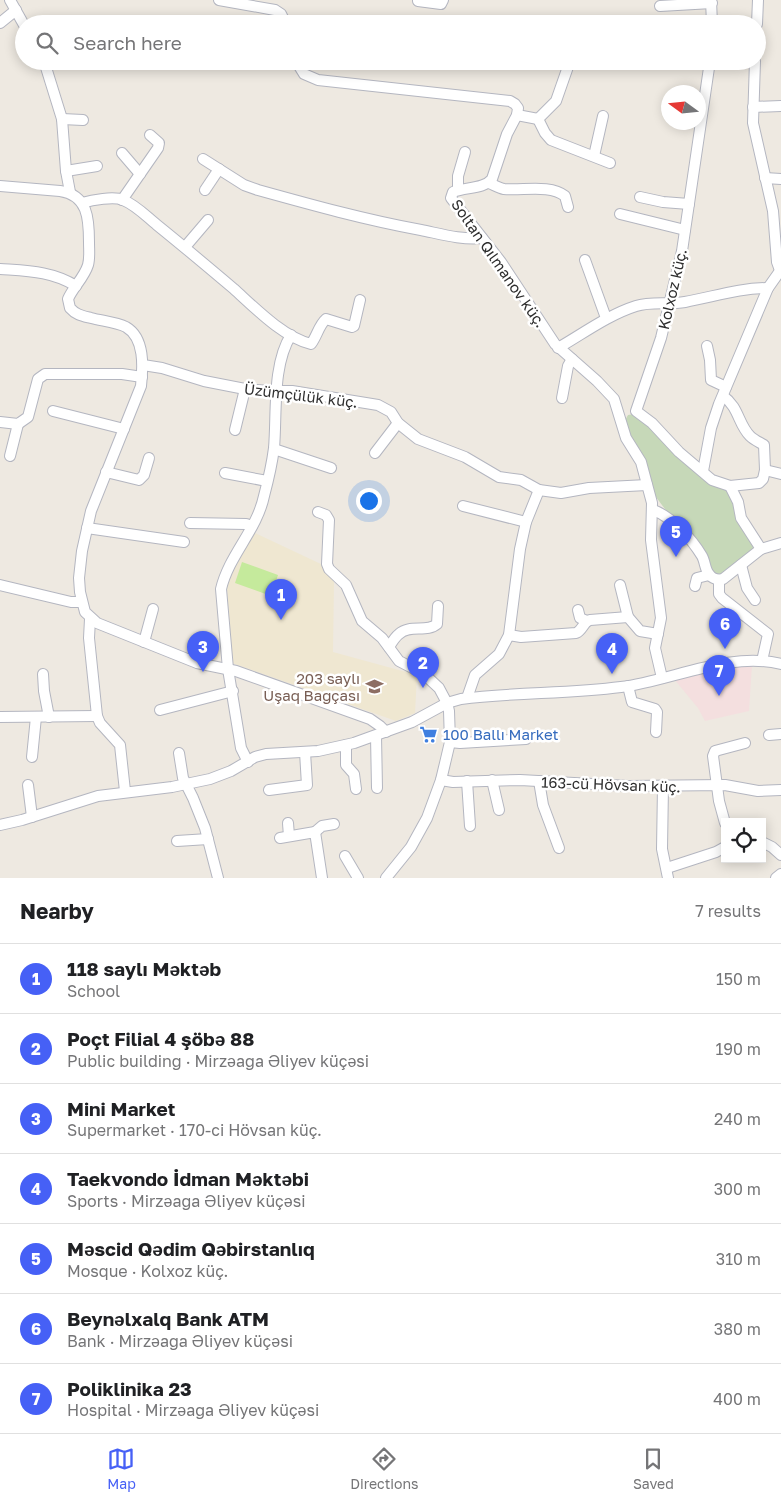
<!DOCTYPE html>
<html lang="en">
<head>
<meta charset="utf-8">
<style>
	body { margin:0; font-family:"Golos Text",sans-serif; background:#f6f6f6; color:#202124 }
	.controls { position:absolute; right:15px; bottom:15px; display:grid; overflow:hidden; border-radius:0px; box-shadow:0 2px 12px #0003 }
	.controls button { width:45px; height:45px; display:grid; place-items:center; padding:0; border:0; border-bottom:1px solid #e0e0e0; background:#fff; color:#202124; font:25px sans-serif }
	.compass { position:absolute; left:661px; top:85px; width:45px; height:45px; border-radius:50%; background:#fff; box-shadow:0 2px 12px #0003; rotate:285deg }
	.you { position:absolute; left:368px; top:500px; width:18px; height:18px; margin:-12px; border:4px solid #fff; border-radius:50%; background:#1a73e8; box-shadow:0 0 0 8px #1a73e833 }
	.badge { display:grid; place-items:center; width:32px; height:32px; border-radius:50%; background:#4660f6; color:#fff; font-size:16px; font-weight:700 }
	.pin { position:absolute; translate:-50% -41px; filter:drop-shadow(0 1px 2px #0008) }
	.pin::after { content:''; position:absolute; top:26px; width:18px; height:15px; background:inherit; clip-path:polygon(0 0,100% 0,50% 100%) }
	.list { margin:0; padding:0; list-style:none }
	h2 { display:flex; justify-content:space-between; align-items:center; height:65px; margin:0; padding:0 20px; font-size:21px }
	h2 small { font-size:16px; font-weight:400; color:#757577 }
	.list li { display:grid; grid-template-columns:32px 1fr auto; gap:15px; align-items:center; box-sizing:border-box; height:70px; padding:0 20px; border-top:1px solid #e0e0e0 }
	.list b { display:block; font-size:19px; white-space:nowrap }
	.list p { margin:0; font-size:16px; white-space:nowrap; color:#757577 }
	.list em { font-size:16px; font-style:normal; color:#757577 }
	.icon { flex:none; width:28px; height:28px; fill:none; stroke:currentColor; stroke-width:2; stroke-linecap:round; stroke-linejoin:round }
	.map { position:relative; flex:none; width:781px; height:878px; overflow:hidden }
	.search { position:absolute; background:#fff; box-shadow:0 2px 12px #0003; left:15px; right:15px; top:15px; height:55px; display:flex; align-items:center; gap:12px; box-sizing:border-box; padding:0 18px; border-radius:28px; color:#757577; font-size:19px }
	.sheet { height:555px; background:#fff }
	nav { display:flex; justify-content:space-around; align-items:center; box-sizing:border-box; height:70px; border-top:1px solid #e0e0e0; background:#fff; font-size:14px; color:#757577 }
	nav a { display:grid; justify-items:center; gap:2px }
	nav .on { color:#4660f6 }
	.map>svg:first-child { display:block }
</style>
</head>
<body>
<div class="map">
<svg width="781" height="878" viewBox="0 0 781 878">
	<rect width="100%" height="100%" fill="#eee9e1"/>
	<path fill="#efe7d1" d="M253,532L323,565L334,582L333,652L417,675L415,713L396,721L232,663L227,587L228,578Z"/>
	<path fill="#f4dfdf" d="M752,665L749,711L705,721L698,708L674,679L698,672Z"/>
	<path fill="#c6d8b8" d="M634,414L731,495L756,546L754,550L726,574L715,576L653,493L624,422L628,415Z"/>
	<path fill="#c5ea9c" d="M242,562L278,575L271,596L235,583Z"/>
	<g fill="none" stroke-linecap="round" stroke-linejoin="round">
		<defs>
			<g id="minor">
				<path d="M10,0L24,25"/>
				<path d="M219,0L275,10L281,14L286,24"/>
				<path d="M711,0L712,24"/>
				<path d="M418,1L441,4L443,0"/>
				<path d="M660,6L712,3"/>
				<path d="M0,23L16,10"/>
				<path d="M757,24L758,0"/>
				<path d="M44,61L62,119L66,171L70,192"/>
				<path d="M296,61L304,74L318,80L510,101L515,104L518,108L517,115L507,134L492,179C484,189 466,187 453,192L451,198L501,262L555,344L597,381L614,399L626,438L641,462L652,503L651,540L661,618L655,648L662,678"/>
				<path d="M710,61L682,251L661,338L636,411L652,423L679,452L712,480L730,486L759,483L763,479L765,470L781,474"/>
				<path d="M755,61L753,123L773,211L777,262L781,273"/>
				<path d="M753,107L781,106"/>
				<path d="M517,115L538,119L556,101L570,61"/>
				<path d="M62,119L83,120"/>
				<path d="M538,119L545,133L551,140L610,163"/>
				<path d="M122,153L140,174"/>
				<path d="M594,156L603,116"/>
				<path d="M203,159L244,185L258,190C312,205 366,220 421,230C441,234 461,240 482,238"/>
				<path d="M66,171L97,166"/>
				<path d="M765,178L781,179"/>
				<path d="M489,183C494,185 499,188 504,189C522,191 550,184 565,196L568,207"/>
				<path d="M0,186L60,191C88,195 89,219 89,242C89,250 90,258 88,265C84,278 73,287 68,299L70,308C76,315 83,316 91,318C102,321 116,322 126,327C145,338 143,367 141,386L91,511L82,551L79,578L80,592L85,612L97,623L197,663L236,671L370,719L380,726L386,732"/>
				<path d="M205,190L219,169"/>
				<path d="M458,190V176L465,152"/>
				<path d="M640,197L663,202L689,204"/>
				<path d="M122,200L158,148L159,143L150,135"/>
				<path d="M82,203C92,200 114,196 123,200C136,205 147,217 157,225C183,246 208,267 234,289C255,308 283,337 311,344C317,336 319,325 326,319L352,327L354,326L360,300"/>
				<path d="M620,214L685,230"/>
				<path d="M185,247L208,220"/>
				<path d="M585,260L606,318"/>
				<path d="M0,269C27,271 52,271 76,286"/>
				<path d="M707,346L710,360L711,380L726,387"/>
				<path d="M558,348C584,333 608,315 636,306C651,301 669,305 685,302C713,297 739,288 768,288"/>
				<path d="M143,365L162,368L204,381L245,389L270,391H292L378,405L391,412L398,423L418,439L465,457L499,477L521,480L539,490L561,493L589,488L647,485"/>
				<path d="M723,396C739,407 738,424 750,436C754,440 759,442 764,445L765,470"/>
				<path d="M562,398L568,366L572,359"/>
				<path d="M53,411L124,429"/>
				<path d="M0,422L18,424L28,417L38,379L45,374H122L142,377"/>
				<path d="M235,430L245,389"/>
				<path d="M274,449L331,468"/>
				<path d="M375,453L398,423"/>
				<path d="M10,456L18,424"/>
				<path d="M703,471L711,428L719,404L768,288L780,271"/>
				<path d="M106,472L139,480L144,475L149,458"/>
				<path d="M225,473L267,481"/>
				<path d="M730,486L738,502L741,518L761,549"/>
				<path d="M463,506L526,522"/>
				<path d="M653,510C672,517 691,538 702,556C705,561 705,570 709,574C712,579 718,580 723,579L761,549L781,543"/>
				<path d="M318,512L326,515L329,520L327,564L329,569L346,585L362,621L382,638L399,661L424,674L439,688L447,703L449,711L450,742L446,759L441,780L427,818L411,847L386,878"/>
				<path d="M190,523L246,524L252,526"/>
				<path d="M87,528L184,542"/>
				<path d="M741,565L747,588L755,600"/>
				<path d="M719,580V594L722,598L768,634L762,661"/>
				<path d="M0,585L71,602H82"/>
				<path d="M620,585L628,617"/>
				<path d="M695,586L697,578L709,575"/>
				<path d="M578,610L580,618L587,621"/>
				<path d="M90,619L89,638L97,716L100,723L120,745L125,791"/>
				<path d="M509,635L521,637L576,633C583,630 583,622 590,620L628,617L640,631L658,634"/>
				<path d="M144,642L153,609"/>
				<path d="M389,647C392,642 395,637 399,634C410,624 427,633 437,624L438,606"/>
				<path d="M43,674L44,691L49,717"/>
				<path d="M628,686L632,702L655,709L657,712L656,732"/>
				<path d="M467,698L475,675L499,654L509,635L520,549L526,522L539,490"/>
				<path d="M160,710L233,691"/>
				<path d="M0,717L97,716"/>
				<path d="M769,735L781,734"/>
				<path d="M376,736L377,788"/>
				<path d="M450,742L460,743L526,739"/>
				<path d="M346,745V765L354,774L356,789"/>
				<path d="M179,753L183,778L193,798L205,828L218,878"/>
				<path d="M32,757L36,717"/>
				<path d="M248,762L241,748L228,669L221,589C229,555 257,530 264,496C268,481 272,464 274,448C277,413 272,365 291,335"/>
				<path d="M441,780L453,782L520,780L628,786L725,785L758,791L781,790"/>
				<path d="M492,780L499,810"/>
				<path d="M467,781L470,826"/>
				<path d="M539,781L543,805L559,848"/>
				<path d="M28,785L32,817"/>
				<path d="M663,786L662,849L668,878"/>
				<path d="M269,790L307,785L305,752"/>
				<path d="M288,823L289,836"/>
				<path d="M725,823L719,801L713,756L715,751L745,743"/>
				<path d="M0,825L22,820L98,796L172,787L210,779L231,771L255,757L266,754L318,751L354,743L412,722L447,703L461,699C514,692 568,694 621,687C671,681 729,651 781,664"/>
				<path d="M315,832L322,826L334,824"/>
				<path d="M280,838L315,832L322,878"/>
				<path d="M177,841L208,839"/>
				<path d="M762,842L772,847L781,855"/>
				<path d="M345,856L358,878"/>
				<path d="M667,868L716,852L725,847"/>
				<path d="M776,878L781,874"/>
			</g>
		</defs>
		<use href="#minor" stroke="#b4b6c0" stroke-width="12"/>
		<use href="#minor" stroke="#fff" stroke-width="10"/>
	</g>
	<defs>
		<symbol id="school-bare" viewBox="-9 -9 18 18"><path d="M0-5L7-2L0 1L-7-2ZM-4 1L0 2.5L4 1V4Q0 6-4 4Z" fill="#8d6e63" stroke="#fff" stroke-width="2.5" paint-order="stroke"/></symbol>
		<symbol id="supermarket-bare" viewBox="-9 -9 18 18"><path d="M-6-5.5h2.5l.6 2H6L4.5 2H-2.5L-4.4-4H-6ZM-1.5 3.2a1.3 1.3 0 1 0 .1 0ZM3 3.2a1.3 1.3 0 1 0 .1 0Z" fill="#3f7fe0" stroke="#fff" stroke-width="2.5" paint-order="stroke"/></symbol>
	</defs>
	<g fill-rule="evenodd">
		<use href="#school-bare" x="362" y="674" width="25" height="25"/>
		<use href="#supermarket-bare" x="416" y="722" width="25" height="25"/>
	</g>
	<g text-anchor="middle" dominant-baseline="central" stroke-width="5" stroke-linejoin="round" paint-order="stroke">
		<g font-size="15" fill="#2e2e2e" stroke="#fff">
			<text transform="translate(499 263) rotate(55)">Soltan Qılmanov küç.</text>
			<text transform="translate(672 289) rotate(-77)">Kolxoz küç.</text>
			<text transform="translate(301 395) rotate(7)">Üzümçülük küç.</text>
			<text transform="translate(611 784) rotate(2)">163-cü Hövsan küç.</text>
		</g>
		<g font-size="15" fill="#785e54" stroke="#fff" text-anchor="end">
			<text x="360" y="678">203 saylı<tspan x="360" dy="17">Uşaq Bağçası</tspan></text>
		</g>
		<g font-size="15" fill="#366cbe" stroke="#fff" text-anchor="start">
			<text x="443" y="734">100 Ballı Market</text>
		</g>
	</g>
</svg>
<div class="controls">
<button><svg class="icon" aria-label="locate" viewBox="0 0 24 24"><circle cx="12" cy="12" r="6"/><path d="M12 2v4M12 18v4M2 12h4M18 12h4"/></svg></button>
</div>
<svg class="compass" viewBox="-18 -18 36 36"><path d="M0-13l5 13h-10z" fill="#e53935"/><path d="M0 13l5-13h-10z" fill="#757577"/></svg>
<div class="you"></div>
<div class="pin badge" style="left:281px;top:620px">1</div>
<div class="pin badge" style="left:423px;top:688px">2</div>
<div class="pin badge" style="left:203px;top:672px">3</div>
<div class="pin badge" style="left:612px;top:674px">4</div>
<div class="pin badge" style="left:676px;top:557px">5</div>
<div class="pin badge" style="left:725px;top:649px">6</div>
<div class="pin badge" style="left:719px;top:696px">7</div>
<div class="search"><svg class="icon" aria-label="search" viewBox="0 0 24 24"><circle cx="10" cy="10" r="6"/><path d="M15 15l6 6"/></svg>Search here</div>
</div>
<section class="sheet">
<h2>Nearby<small>7 results</small></h2>
<ul class="list">
<li><span class="badge">1</span><div><b>118 saylı Məktəb</b><p>School</p></div><em>150 m</em></li>
<li><span class="badge">2</span><div><b>Poçt Filial 4 şöbə 88</b><p>Public building · Mirzəağa Əliyev küçəsi</p></div><em>190 m</em></li>
<li><span class="badge">3</span><div><b>Mini Market</b><p>Supermarket · 170-ci Hövsan küç.</p></div><em>240 m</em></li>
<li><span class="badge">4</span><div><b>Taekvondo İdman Məktəbi</b><p>Sports · Mirzəağa Əliyev küçəsi</p></div><em>300 m</em></li>
<li><span class="badge">5</span><div><b>Məscid Qədim Qəbirstanlıq</b><p>Mosque · Kolxoz küç.</p></div><em>310 m</em></li>
<li><span class="badge">6</span><div><b>Beynəlxalq Bank ATM</b><p>Bank · Mirzəağa Əliyev küçəsi</p></div><em>380 m</em></li>
<li><span class="badge">7</span><div><b>Poliklinika 23</b><p>Hospital · Mirzəağa Əliyev küçəsi</p></div><em>400 m</em></li>
</ul>
</section>
<nav>
<a class="on"><svg class="icon" aria-label="map" viewBox="0 0 24 24"><path d="M3 6l6-2 6 2 6-2v14l-6 2-6-2-6 2zM9 4v14M15 6v14"/></svg>Map</a>
<a><svg class="icon" aria-label="directions" viewBox="0 0 24 24"><path d="M12 3l9 9-9 9-9-9zM9 14v-3h6M13 9l2 2-2 2"/></svg>Directions</a>
<a><svg class="icon" aria-label="saved" viewBox="0 0 24 24"><path d="M7 4h10v16l-5-4-5 4z"/></svg>Saved</a>
</nav>
</body>
</html>
